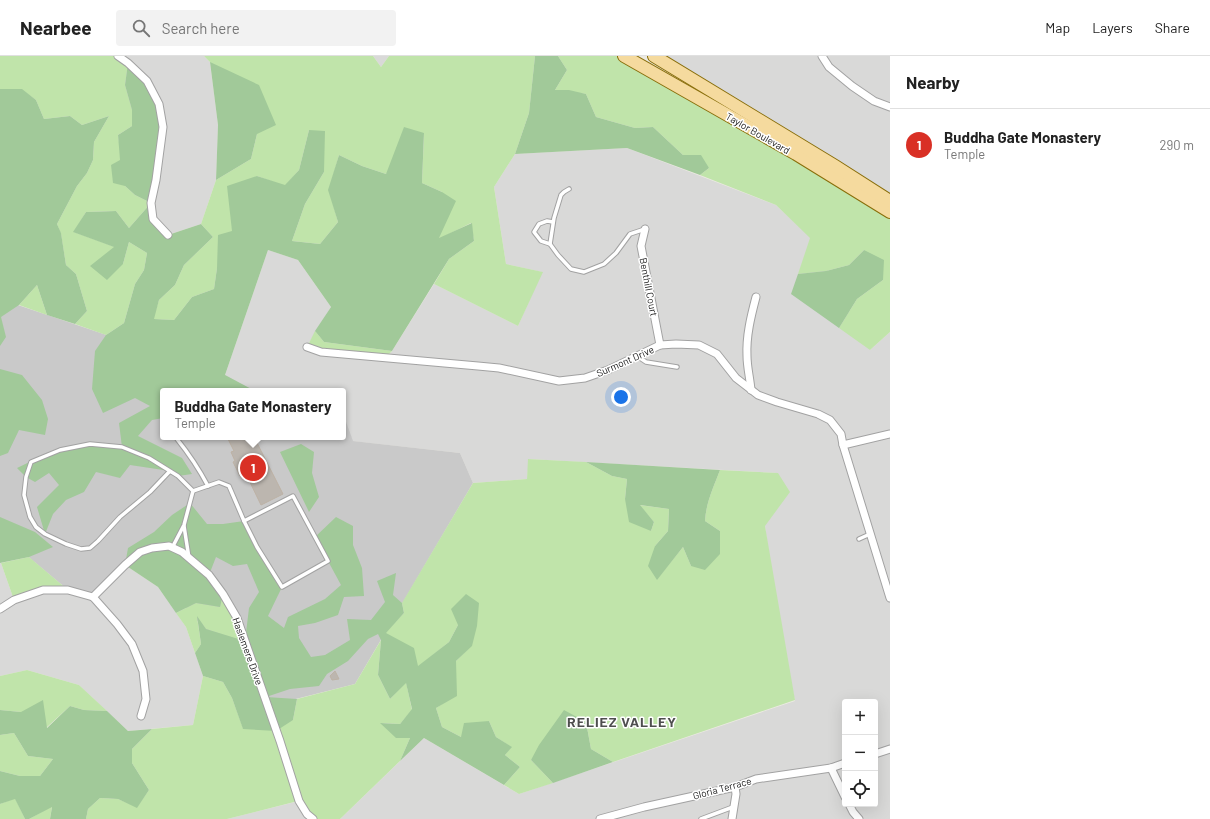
<!DOCTYPE html>
<html lang="en">
<head>
<meta charset="utf-8">
<style>
	body { margin:0; font-family:Barlow,sans-serif; background:#f2f2f2; color:#222 }
	.controls { position:absolute; right:12px; bottom:12px; display:grid; overflow:hidden; border-radius:4px; box-shadow:0 4px 16px #0002 }
	.controls button { width:36px; height:36px; display:grid; place-items:center; padding:0; border:0; border-bottom:1px solid #e0e0e0; background:#fff; color:#222; font:20px sans-serif }
	.you { position:absolute; left:621px; top:341px; width:14px; height:14px; margin:-10px; border:3px solid #fff; border-radius:50%; background:#1a73e8; box-shadow:0 0 0 6px #1a73e833 }
	.badge { display:grid; place-items:center; width:26px; height:26px; border-radius:50%; background:#d93025; color:#fff; font-size:13px; font-weight:700 }
	.pin { position:absolute; translate:-50% -50%; border:2px solid #fff; box-shadow:0 1px 4px #0006 }
	.popup { position:absolute; left:160px; top:332px; width:186px; height:52px; box-sizing:border-box; display:grid; place-content:center; border-radius:4px; background:#fff; filter:drop-shadow(0 1px 3px #0005); font-size:13px; white-space:nowrap; color:#767676 }
	.popup b { font-size:15px; color:#222 }
	.popup::after { content:''; position:absolute; left:50%; top:100%; margin-left:-8px; border:8px solid transparent; border-top-color:#fff }
	.list { margin:0; padding:0; list-style:none }
	h2 { display:flex; justify-content:space-between; align-items:center; height:52px; margin:0; padding:0 16px; font-size:17px }
	h2 small { font-size:13px; font-weight:400; color:#767676 }
	.list li { display:grid; grid-template-columns:26px 1fr auto; gap:12px; align-items:center; box-sizing:border-box; height:72px; padding:0 16px; border-top:1px solid #e0e0e0 }
	.list b { display:block; font-size:15px; white-space:nowrap }
	.list p { margin:0; font-size:13px; white-space:nowrap; color:#767676 }
	.list em { font-size:13px; font-style:normal; color:#767676 }
	.icon { flex:none; width:22px; height:22px; fill:none; stroke:currentColor; stroke-width:2; stroke-linecap:round; stroke-linejoin:round }
	.map { position:relative; flex:none; width:890px; height:763px; overflow:hidden }
	header { display:flex; align-items:center; gap:24px; box-sizing:border-box; height:56px; padding:0 20px; background:#fff; border-bottom:1px solid #e0e0e0 }
	header strong { font-size:19px }
	nav { display:flex; gap:22px; margin-inline-start:auto; font-size:14px }
	.search { width:280px; height:36px; background:#f2f2f2; display:flex; align-items:center; gap:10px; box-sizing:border-box; padding:0 14px; border-radius:4px; color:#767676; font-size:15px }
	main { display:flex }
	aside { flex:1; background:#fff }
	.map>svg:first-child { display:block }
</style>
</head>
<body>
<header>
<strong>Nearbee</strong>
<div class="search"><svg class="icon" aria-label="search" viewBox="0 0 24 24"><circle cx="10" cy="10" r="6"/><path d="M15 15l6 6"/></svg>Search here</div>
<nav><a>Map</a><a>Layers</a><a>Share</a></nav>
</header>
<main>
<div class="map">
<svg width="890" height="763" viewBox="0 0 890 763">
	<rect width="100%" height="100%" fill="#eceae2"/>
	<g fill="#d9d9d8" fill-rule="evenodd">
		<path d="M118,0H204L210,6L218,69L216,124L201,168L168,179L153,163Z"/>
		<path d="M373,0H389L381,11Z"/>
		<path d="M654,0H890V145Z"/>
		<path d="M627,92L776,149L811,182L870,294L890,276V763H340L424,682L519,738L795,645L776,555L765,470L777,417L529,403L527,423L473,427L460,397L352,385L344,360L343,359V335H255L225,319L268,194L298,204L331,251L307,290L385,302L392,295L434,228L518,270L542,216L506,208L494,131L515,98ZM845,646H875V748H845Z"/>
		<path d="M0,507H1L14,544L125,509L158,531L186,571L203,620L193,669L128,675L79,629L27,614L0,620Z"/>
		<path d="M299,745L313,763H227Z"/>
	</g>
	<path fill="#c9c9c9" d="M6,245L225,319L255,335H163V381H343V359L344,360L353,385L460,397L473,427L355,628L268,650L140,496L93,541L68,534L0,477V252Z"/>
	<g fill="#c0e4aa">
		<path d="M0,0H118L128,7L125,29L132,54V70L118,79L125,130L135,139L151,147L129,172L116,155L86,156L74,176L115,191L123,208L129,186L147,197L144,214L135,228L124,267L106,279L75,268L87,255L76,218L66,209L61,178L57,168L77,130L87,117L93,104L94,86L109,60L82,69L70,60L44,63L36,44L22,34L0,33Z"/>
		<path d="M204,0H373L381,11L389,0H535L529,57L515,98L494,131L506,208L543,216L518,270L434,228L449,203L474,185L471,167L439,183L442,136L422,127L424,78L386,118L362,110L339,99L329,134L338,166L320,188L292,185L305,148L324,116L309,74L299,114L285,130L257,120L217,212L214,233L192,241L174,264L153,263L159,244L175,229L184,209L213,181L201,168L216,124L251,103L257,78L210,6Z"/>
		<path d="M558,0H624L890,156V276L870,294L839,272L857,243L883,224L864,194L849,209L826,215L798,218L810,182L776,149L700,119L709,112L683,99L653,71L635,72L596,61L586,38L555,34L567,14Z"/>
		<path d="M37,229L47,259L19,249Z"/>
		<path d="M315,275L324,286L392,295L385,302L307,291Z"/>
		<path d="M528,403L586,406L612,420L627,423L625,443L651,475L654,466L639,449L669,453L668,475L655,490L657,523L683,491L691,510L720,475L705,465C706,446 714,430 720,414L778,417L790,436L765,470L795,644L613,706L591,693L586,666L531,704L553,727L519,738L504,729L520,711L505,699L511,691L496,681L489,665L461,681L442,671L436,652L456,639V605L472,589L458,569L449,586L418,611L385,577L404,557L402,547L473,427L527,423Z"/>
		<path d="M29,501L68,534H43L14,544L1,507Z"/>
		<path d="M223,538L245,586L206,573L197,561L201,588L195,597L186,571L176,557L196,547L220,551Z"/>
		<path d="M381,584L378,619L390,643L406,626L412,654L400,668L381,667L410,682L400,705L340,763H313L298,745L227,763H86L88,753L100,742L118,743L137,751L149,734L132,707V693L152,673L193,669L203,620L223,626L232,642L243,672L293,664L297,643L355,628Z"/>
		<path d="M27,614L79,629L107,655L84,654L70,650L46,672L21,656L0,654V620Z"/>
		<path d="M14,677L28,700L53,703L40,720H20L0,715V679Z"/>
		<path d="M15,742L25,763H0V748Z"/>
		<path d="M52,750L50,763H29Z"/>
	</g>
	<g fill="#a1c999">
		<path d="M535,0H558L567,14L555,34H569L586,38L596,61L635,72L653,71L683,99H701L709,112L700,119L627,92L515,98L529,57Z"/>
		<path d="M210,6L259,29L276,69L257,78L251,103L216,124L218,69Z"/>
		<path d="M128,7L147,25L159,48L163,71L156,124L153,163L168,179L201,168L213,181L184,209L175,229L159,244L154,263L174,264L192,241L214,233L217,212L218,179L232,175L227,130L257,120L285,129L299,114L309,74L325,75L324,116L305,148L292,185L320,188L338,166L328,134L339,99L362,110L386,118L404,71L424,77L422,127L442,136L456,145L439,182L472,167L474,185L449,203L392,295L324,286L315,275L331,251L298,204L268,194L225,319L255,335H163V362L152,364L138,380L182,402L192,418L178,420L170,415L130,409L120,422L96,416L84,436L66,444L53,458L45,478L37,451L59,429L49,417L35,426L26,421L17,412L42,400L90,388L122,391L119,367L150,350L135,342L103,357L92,333L95,295L106,279L124,267L135,228L144,214L147,197L129,186L123,208L107,224L90,210L114,191L73,176L86,156L116,155L129,172L151,147L135,139L125,130L113,127L111,109L120,104L118,79L132,70V54L125,29Z"/>
		<path d="M0,33H22L36,44L44,63L70,60L82,69L109,60L94,86L93,104L87,117L77,130L57,168L61,177L66,209L76,218L87,255L75,268L47,259L37,229L19,249L1,261L6,281L0,290Z"/>
		<path d="M864,194L884,204L883,224L857,243L839,272L791,238L798,218L826,215L849,209Z"/>
		<path d="M0,313L22,319L42,344L48,363L45,379L19,374L8,397L0,400Z"/>
		<path d="M301,388L314,396L312,417L319,441L309,456L280,396Z"/>
		<path d="M586,406L720,414C714,430 706,446 705,465L720,475V498L705,514L691,510L683,491L657,524L648,510L655,490L668,475L669,453L640,449L654,466L651,475L629,466L625,443L627,423L612,420Z"/>
		<path d="M190,447L207,468H223L244,465L257,491L282,531L268,560L284,572L288,561L325,543L341,529L315,481L336,461L353,470V489L362,512L364,540L344,541L338,559L315,567L298,570L299,582L311,601L325,599L350,584L347,563L371,564L385,546L377,525L396,517L393,539L402,547L404,557L386,577L414,592L418,610L449,586L458,569L451,553L466,538L479,547L477,570L472,590L456,605L457,640L436,652L442,671L461,681L464,667L489,665L496,681L512,691L505,699L520,711L504,729L424,682L400,705L410,682H396L380,667L400,668L412,653L406,627L390,643L378,619L381,584L378,578L368,583L348,605L327,618L319,630L290,633L266,641L297,643L293,664L276,675L243,673L232,642L223,626L203,620L195,597L201,588L197,560L206,573L245,585L249,552L259,536L247,508L233,510L216,501L209,519L223,538L220,551L196,547L176,557L158,531L125,509L128,492L154,476L172,459Z"/>
		<path d="M0,461L35,476L53,491L29,501L0,507Z"/>
		<path d="M43,644L47,672L70,650L84,654L107,655L128,675L152,673L132,693V707L149,734L137,752L118,743L100,742L88,753L86,763H50L52,751L29,763H25L15,743L0,748V715L20,720H40L53,703L28,700L14,677L0,679V654L21,656Z"/>
		<path d="M564,654L586,666L591,693L613,706L553,727L531,704L539,689Z"/>
	</g>
	<g fill="#bcb6af" stroke="#bdb2a5">
		<path d="M227,381H254L283,438L261,449L246,418L240,420L233,406L235,405L231,396L234,395Z"/>
		<path d="M335,615L339,623L332,624L330,620Z"/>
	</g>
	<g fill="none" stroke-linecap="round" stroke-linejoin="round">
		<defs>
			<g id="lane">
				<path d="M569,133L564,136L561,139L554,162L550,188L558,199L571,213L584,216L604,208L616,197L630,178L645,173"/>
				<path d="M550,188L541,185L534,176L539,168L547,165L553,166"/>
				<path d="M637,300L646,306L677,311"/>
				<path d="M177,383C189,398 199,413 208,430"/>
				<path d="M170,415L150,436L120,461L98,485L90,492L81,493L66,488L45,478L36,471L30,461L24,439L26,421L31,406L60,394L90,388L122,391L149,402L178,420L193,435L184,469L172,492"/>
				<path d="M193,435L219,426L229,430L244,465"/>
				<path d="M293,440L328,505L282,531L257,491L244,465Z"/>
				<path d="M184,470L189,502"/>
				<path d="M859,483L870,478"/>
				<path d="M701,763L733,751"/>
			</g>
			<g id="street">
				<path d="M118,0L128,7L147,25L159,48L163,71L156,124L151,147L153,163L168,179"/>
				<path d="M822,0L829,11L852,30L874,45L890,51"/>
				<path d="M645,173L641,190L660,289"/>
				<path d="M307,291L321,296L478,310L499,312L559,325L585,322L608,314L660,289L676,288L699,289L717,298L736,322L758,339L777,346L818,358L830,364L841,378L843,389L890,542"/>
				<path d="M751,334C750,322 747,311 747,300C746,280 751,260 756,241"/>
				<path d="M843,389L890,378"/>
				<path d="M93,541L125,509L140,496L152,492L169,490L182,496L209,519L223,538L237,562L280,685L299,745L307,758L313,763"/>
				<path d="M0,553L14,544L43,534H68L93,541L117,568L132,588L143,615L146,643L141,660"/>
				<path d="M875,698L890,693"/>
				<path d="M831,712L845,741"/>
				<path d="M849,748L853,756L859,763"/>
				<path d="M600,763L644,751L735,731L756,723L831,712L845,707"/>
				<path d="M732,763L736,738L735,731"/>
			</g>
			<g id="primary">
				<path d="M624,0L796,98L890,156"/>
				<path d="M654,0L835,110L890,145"/>
			</g>
		</defs>
		<use href="#lane" stroke="#a2a2a2" stroke-width="5.5"/>
		<use href="#street" stroke="#a2a2a2" stroke-width="9"/>
		<use href="#primary" stroke="#896e0a" stroke-width="14"/>
		<use href="#lane" stroke="#fff" stroke-width="3.5"/>
		<use href="#street" stroke="#fff" stroke-width="7"/>
		<use href="#primary" stroke="#f5da9e" stroke-width="12"/>
	</g>
	<g text-anchor="middle" dominant-baseline="central" stroke-width="3" stroke-linejoin="round" paint-order="stroke">
		<g font-size="10" fill="#1b1b1b" stroke="#fff">
			<text transform="translate(758 77) rotate(30)">Taylor Boulevard</text>
			<text transform="translate(649 231) rotate(79)">Benthill Court</text>
			<text transform="translate(625 305) rotate(-24)">Surmont Drive</text>
			<text transform="translate(248 595) rotate(70)">Haslemere Drive</text>
			<text transform="translate(722 732) rotate(-15)">Gloria Terrace</text>
		</g>
		<g font-size="14" font-weight="bold" letter-spacing="1" fill="#4e4e4e" stroke="#fff">
			<text x="622" y="665">RELIEZ VALLEY</text>
		</g>
	</g>
</svg>
<div class="controls">
<button>+</button>
<button>−</button>
<button><svg class="icon" aria-label="locate" viewBox="0 0 24 24"><circle cx="12" cy="12" r="6"/><path d="M12 2v4M12 18v4M2 12h4M18 12h4"/></svg></button>
</div>
<div class="you"></div>
<div class="pin badge" style="left:253px;top:412px">1</div>
<div class="popup"><b>Buddha Gate Monastery</b>Temple</div>
</div>
<aside>
<h2>Nearby<small></small></h2>
<ul class="list">
<li><span class="badge">1</span><div><b>Buddha Gate Monastery</b><p>Temple</p></div><em>290 m</em></li>
</ul>
</aside>
</main>
</body>
</html>
